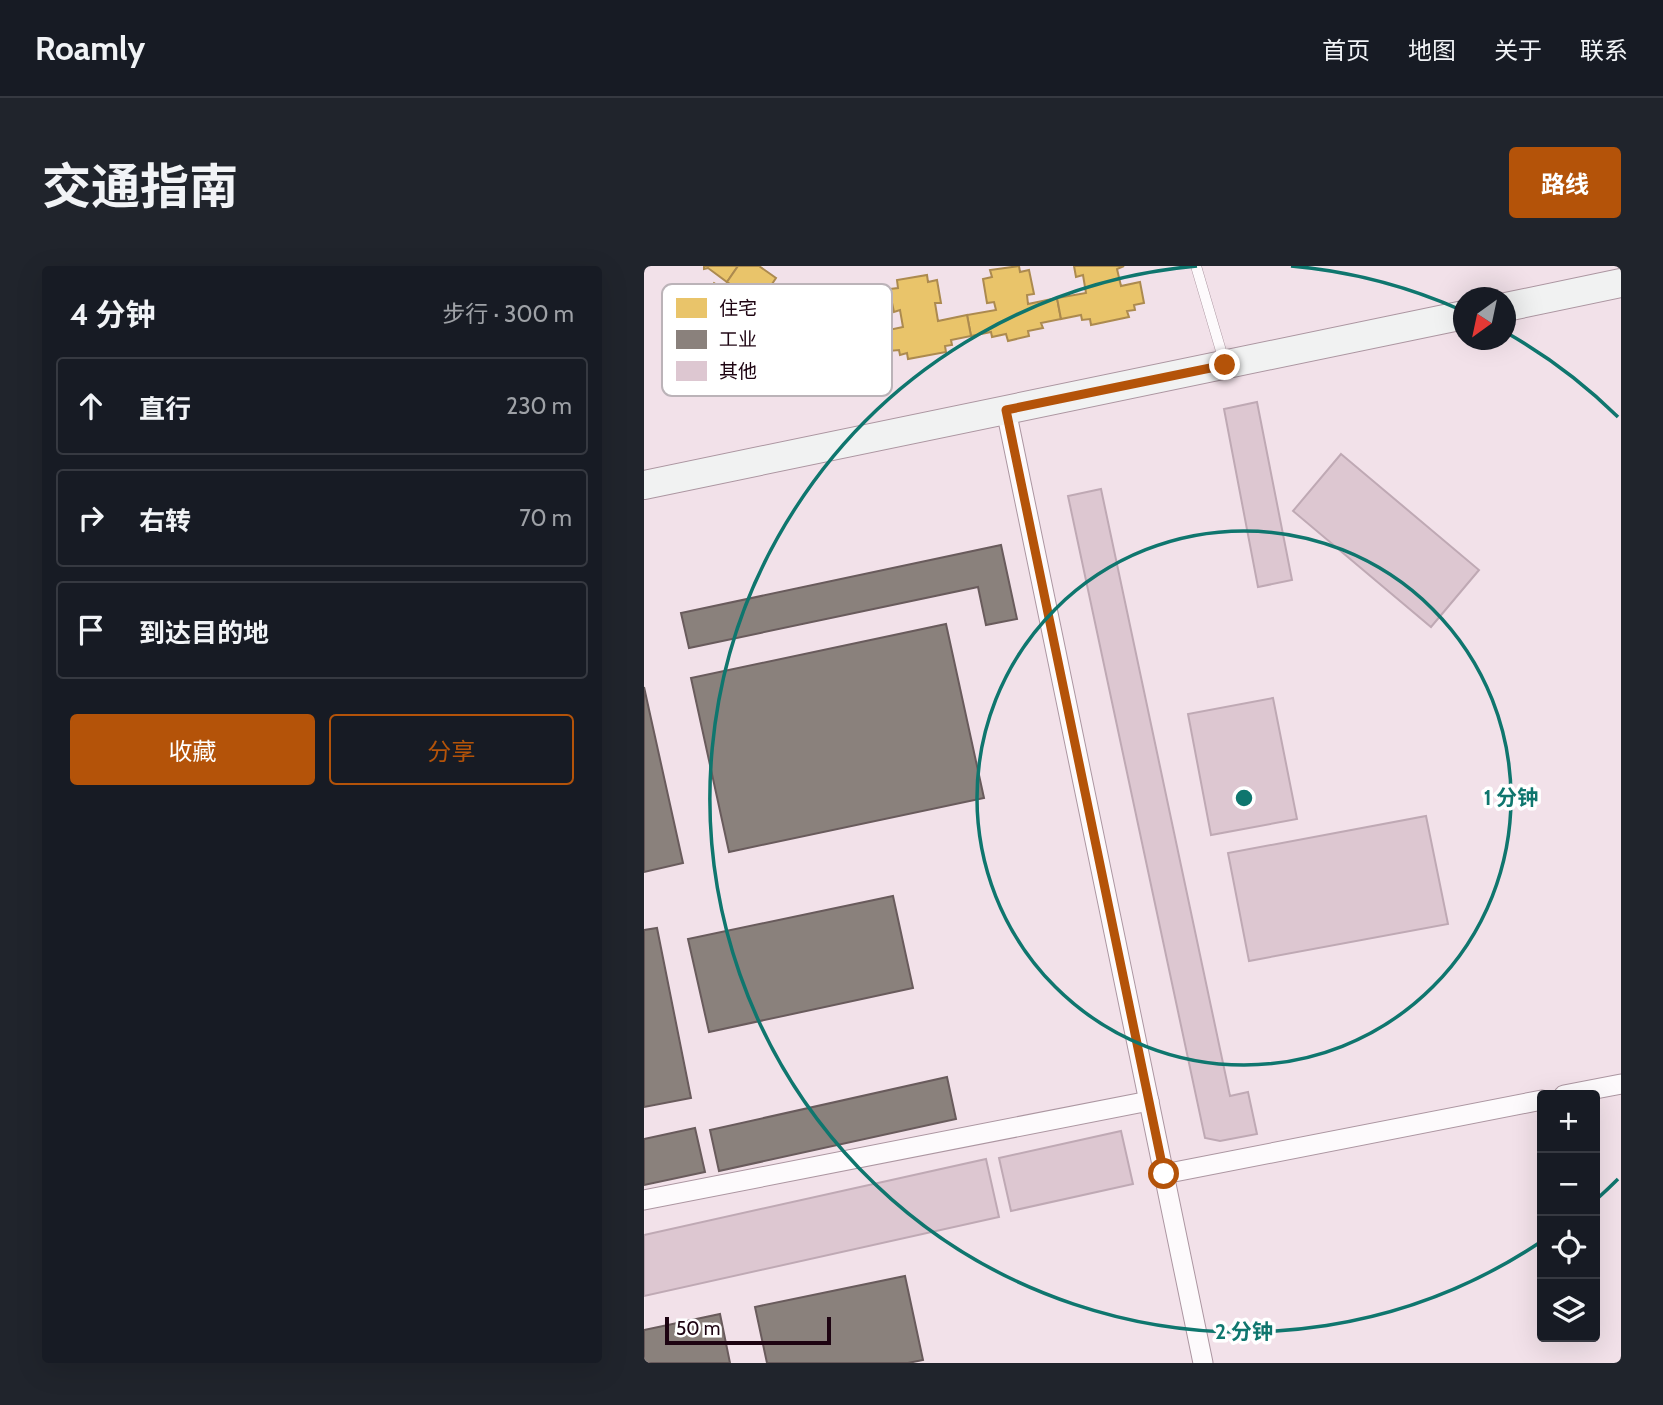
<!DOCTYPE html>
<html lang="zh">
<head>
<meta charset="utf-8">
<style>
	body { margin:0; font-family:Cabin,"Noto Sans SC",sans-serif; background:#20242c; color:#f1f3f6 }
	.controls { position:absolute; right:21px; bottom:21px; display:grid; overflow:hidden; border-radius:7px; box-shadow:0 7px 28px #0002 }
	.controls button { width:63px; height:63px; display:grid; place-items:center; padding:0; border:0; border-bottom:2px solid #363941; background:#171b24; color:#f1f3f6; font:35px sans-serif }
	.compass { position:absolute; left:809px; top:21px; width:63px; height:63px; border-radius:50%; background:#171b24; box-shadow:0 7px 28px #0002; rotate:213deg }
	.scale { position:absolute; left:21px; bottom:18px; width:166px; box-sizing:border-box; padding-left:7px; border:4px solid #1d0311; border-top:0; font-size:19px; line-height:24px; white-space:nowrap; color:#1d0311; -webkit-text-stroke:5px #fff; paint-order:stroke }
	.stop { position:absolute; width:21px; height:21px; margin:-16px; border:5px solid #b45309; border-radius:50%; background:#fff }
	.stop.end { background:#b45309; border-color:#fff; box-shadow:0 2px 7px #0008 }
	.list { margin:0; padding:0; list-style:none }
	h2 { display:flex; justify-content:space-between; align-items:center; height:91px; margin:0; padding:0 28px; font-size:30px }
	h2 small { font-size:23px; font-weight:400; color:#9ea1a6 }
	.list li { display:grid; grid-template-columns:46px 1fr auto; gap:21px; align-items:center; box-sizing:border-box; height:98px; margin:0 14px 14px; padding:0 14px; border:2px solid #363941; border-radius:7px }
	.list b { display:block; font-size:26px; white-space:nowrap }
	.list em { font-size:23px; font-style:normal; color:#9ea1a6 }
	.actions { display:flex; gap:14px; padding:21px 28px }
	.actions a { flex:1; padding:16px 0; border:2px solid #b45309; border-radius:7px; text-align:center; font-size:24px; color:#b45309 }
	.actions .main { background:#b45309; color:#fff }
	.icon { flex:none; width:38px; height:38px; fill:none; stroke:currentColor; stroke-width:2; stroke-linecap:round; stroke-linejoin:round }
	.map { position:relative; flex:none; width:977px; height:1097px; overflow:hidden; border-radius:7px }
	header { display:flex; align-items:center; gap:42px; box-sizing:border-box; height:98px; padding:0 35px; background:#171b24; border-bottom:2px solid #363941 }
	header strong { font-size:33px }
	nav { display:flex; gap:38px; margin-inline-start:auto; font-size:24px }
	.intro { display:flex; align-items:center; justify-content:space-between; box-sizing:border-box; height:168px; padding:0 42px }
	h1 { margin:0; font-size:49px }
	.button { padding:18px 32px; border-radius:7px; background:#b45309; color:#fff; font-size:24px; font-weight:700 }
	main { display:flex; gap:42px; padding:0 42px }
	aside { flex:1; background:#171b24; border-radius:7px; box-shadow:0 7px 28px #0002 }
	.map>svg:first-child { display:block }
</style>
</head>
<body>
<header>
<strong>Roamly</strong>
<nav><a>首页</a><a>地图</a><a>关于</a><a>联系</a></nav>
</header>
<div class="intro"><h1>交通指南</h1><a class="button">路线</a></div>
<main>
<aside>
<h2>4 分钟<small>步行 · 300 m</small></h2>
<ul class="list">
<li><svg class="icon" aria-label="ahead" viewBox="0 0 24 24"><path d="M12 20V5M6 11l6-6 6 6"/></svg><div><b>直行</b></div><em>230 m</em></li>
<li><svg class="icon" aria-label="right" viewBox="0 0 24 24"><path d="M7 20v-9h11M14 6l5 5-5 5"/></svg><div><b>右转</b></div><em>70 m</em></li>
<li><svg class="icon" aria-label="arrive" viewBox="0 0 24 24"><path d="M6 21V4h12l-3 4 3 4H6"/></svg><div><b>到达目的地</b></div></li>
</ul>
<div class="actions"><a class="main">收藏</a><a>分享</a></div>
</aside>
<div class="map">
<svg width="977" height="1097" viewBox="0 0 977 1097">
	<rect width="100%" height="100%" fill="#f2e1e9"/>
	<g fill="#e9c46a" stroke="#ac8a4f" stroke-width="2">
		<path d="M60,0H94L83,16L64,2L60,3Z"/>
		<path d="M94,0H115L132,12L128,18L135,24L121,43L116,39L111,46L123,54L107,76L91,64L88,69L70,56L73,51L55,38L70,17L84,26L89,20L83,16Z"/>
		<path d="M375,0L376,6L385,4L390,28L383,29L384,38L413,32L417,53L397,57L399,62L384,65L385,70L364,75L362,68L348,71L347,66L327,70L323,49L352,44L350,36L343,37L339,13L348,11L346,4Z"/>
		<path d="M430,0H480L473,3L477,20L496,16L500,37L490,39L491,44L483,45L485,51L447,59L446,53L438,54L437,49L417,53L413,32L442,27L439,9L432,11Z"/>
		<path d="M283,9L284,16L293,14L297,37H291L294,55L323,49L327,70L307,74L308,79L301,80L302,86L264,93L263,87L256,89L255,84L245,85L240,65L259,61L256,44L250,46L245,23L254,22L253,14Z"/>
	</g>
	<g fill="#8a817c" stroke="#695b5c" stroke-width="2">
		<path d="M357,279L373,353L342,359L334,321L45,382L37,347Z"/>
		<path d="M302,358L340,532L85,586L47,412Z"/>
		<path d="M0,421L39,597L0,606Z"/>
		<path d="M249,630L269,722L65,766L44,673Z"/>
		<path d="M13,662L47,832L0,841V664Z"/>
		<path d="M303,811L312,853L75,905L66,864Z"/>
		<path d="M51,862L61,906L0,919V873Z"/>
		<path d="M261,1010L279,1094L264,1097H123L111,1041Z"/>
		<path d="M76,1048L86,1097H0V1064Z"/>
	</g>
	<g fill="#ddc7d1" stroke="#bfa9b4" stroke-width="2">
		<path d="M613,136L648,314L614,321L580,143Z"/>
		<path d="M697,188L835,304L787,361L649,245Z"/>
		<path d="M457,223L586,830L604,826L613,868L576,875L561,872L424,230Z"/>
		<path d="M629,432L653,553L567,569L544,448Z"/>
		<path d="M782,550L804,658L605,695L584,587Z"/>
		<path d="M477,865L489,918L367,945L355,892Z"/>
		<path d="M342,893L355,951L0,1030V969Z"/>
	</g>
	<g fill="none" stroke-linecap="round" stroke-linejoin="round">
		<defs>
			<path id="lane" d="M552,0L580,95"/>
			<g id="street">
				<path d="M362,144L559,1097"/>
				<path d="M920,829L977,818"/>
				<path d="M520,908L898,834"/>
				<path d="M0,934L505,835"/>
			</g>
			<g id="secondary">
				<path d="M862,41L977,17"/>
				<path d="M0,219L820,49"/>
			</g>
		</defs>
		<use href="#lane" stroke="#ac96a1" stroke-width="11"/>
		<use href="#street" stroke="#ac96a1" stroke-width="21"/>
		<use href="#secondary" stroke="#ac96a1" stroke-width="30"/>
		<use href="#lane" stroke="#fdfafc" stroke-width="10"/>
		<use href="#street" stroke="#fdfafc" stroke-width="19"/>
		<use href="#secondary" stroke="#f1f2f2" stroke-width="28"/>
	</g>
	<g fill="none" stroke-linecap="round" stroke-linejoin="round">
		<path stroke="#b45309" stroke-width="9" d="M520,908L362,144L581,99"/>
	</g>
	<g fill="none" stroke="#0f766e" stroke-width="3.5">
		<circle cx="600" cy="532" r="267"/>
		<path d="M974 913A534 534 0 0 1 954 932M895 977A534 534 0 1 1 553 0M647 0A534 534 0 0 1 817 44M863 67A534 534 0 0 1 974 151"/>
	</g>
	<rect x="18" y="18" width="230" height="112" rx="10" fill="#fff" stroke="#bbb3b8" stroke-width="2"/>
	<rect x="32" y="32" width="31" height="20" fill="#e9c46a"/>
	<rect x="32" y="64" width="31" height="19" fill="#8a817c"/>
	<rect x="32" y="95" width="31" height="20" fill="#ddc7d1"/>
	<g font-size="19" fill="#1d0311">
		<text x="75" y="49">住宅</text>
		<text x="75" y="80">工业</text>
		<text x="75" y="112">其他</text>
	</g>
	<circle cx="600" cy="532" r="10" fill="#0f766e" stroke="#fff" stroke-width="3.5"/>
	<g font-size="21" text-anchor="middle" font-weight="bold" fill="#0f766e" stroke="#fff" stroke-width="7" stroke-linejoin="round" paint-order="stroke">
		<text x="867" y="539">1 分钟</text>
		<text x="600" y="1073">2 分钟</text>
	</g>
</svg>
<div class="controls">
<button>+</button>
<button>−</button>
<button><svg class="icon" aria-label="locate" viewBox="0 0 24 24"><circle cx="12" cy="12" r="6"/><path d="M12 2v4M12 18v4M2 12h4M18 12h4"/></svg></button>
<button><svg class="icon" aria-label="layers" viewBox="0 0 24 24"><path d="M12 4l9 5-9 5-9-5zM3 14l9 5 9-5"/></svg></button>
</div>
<svg class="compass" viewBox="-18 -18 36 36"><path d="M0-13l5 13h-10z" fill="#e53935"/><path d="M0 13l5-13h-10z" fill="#9ea1a6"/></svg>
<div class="scale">50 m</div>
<div class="stop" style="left:520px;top:908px"></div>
<div class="stop end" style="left:581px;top:99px"></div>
</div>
</main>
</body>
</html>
